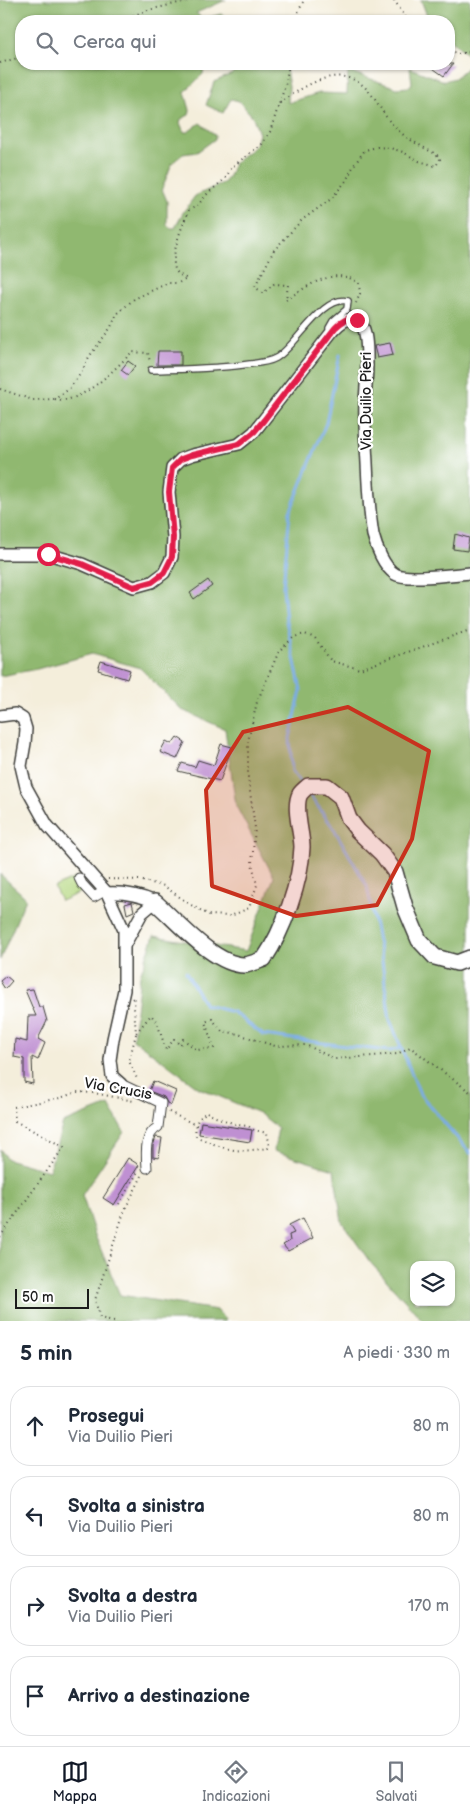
<!DOCTYPE html>
<html lang="it">
<head>
<meta charset="utf-8">
<style>
	body { margin:0; font-family:"Balsamiq Sans",sans-serif; background:#f2f2f3; color:#1f2937 }
	.controls { position:absolute; right:15px; bottom:15px; display:grid; overflow:hidden; border-radius:10px; box-shadow:0 1px 4px #0004 }
	.controls button { width:45px; height:45px; display:grid; place-items:center; padding:0; border:0; border-bottom:1px solid #e0e1e3; background:#fff; color:#1f2937; font:25px sans-serif }
	.scale { position:absolute; left:15px; bottom:12px; width:74px; box-sizing:border-box; padding-left:5px; border:2px solid #1c1c1c; border-top:0; font-size:14px; line-height:18px; white-space:nowrap; color:#1c1c1c; -webkit-text-stroke:4px #fff; paint-order:stroke }
	.stop { position:absolute; width:15px; height:15px; margin:-11px; border:4px solid #e11d48; border-radius:50%; background:#fff }
	.stop.end { background:#e11d48; border-color:#fff; box-shadow:0 1px 5px #0008 }
	.list { margin:0; padding:0; list-style:none }
	h2 { display:flex; justify-content:space-between; align-items:center; height:65px; margin:0; padding:0 20px; font-size:21px }
	h2 small { font-size:16px; font-weight:400; color:#747a83 }
	.list li { display:grid; grid-template-columns:32px 1fr auto; gap:15px; align-items:center; box-sizing:border-box; height:80px; margin:0 10px 10px; padding:0 10px; border:1px solid #e0e1e3; border-radius:20px }
	.list b { display:block; font-size:19px; white-space:nowrap }
	.list p { margin:0; font-size:16px; white-space:nowrap; color:#747a83 }
	.list em { font-size:16px; font-style:normal; color:#747a83 }
	.icon { flex:none; width:28px; height:28px; fill:none; stroke:currentColor; stroke-width:2; stroke-linecap:round; stroke-linejoin:round }
	.map { position:relative; flex:none; width:470px; height:1321px; overflow:hidden }
	.search { position:absolute; background:#fff; box-shadow:0 1px 4px #0004; left:15px; right:15px; top:15px; height:55px; display:flex; align-items:center; gap:12px; box-sizing:border-box; padding:0 18px; border-radius:20px; color:#747a83; font-size:19px }
	.sheet { height:425px; background:#fff }
	nav { display:flex; justify-content:space-around; align-items:center; box-sizing:border-box; height:70px; border-top:1px solid #e0e1e3; background:#fff; font-size:14px; color:#747a83 }
	nav a { display:grid; justify-items:center; gap:2px }
	nav .on { color:#111827 }
	.map>svg:first-child { display:block }
</style>
</head>
<body>
<div class="map">
<svg width="470" height="1321" viewBox="0 0 470 1321">
	<rect width="100%" height="100%" fill="#fff"/>
	<filter id="ink" filterUnits="userSpaceOnUse"><feTurbulence type="fractalNoise" baseFrequency=".02" numOctaves="2"/><feDisplacementMap in="SourceGraphic" scale="10" xChannelSelector="R" yChannelSelector="G"/><feConvolveMatrix kernelMatrix="1 2 1 2 8 2 1 2 1" color-interpolation-filters="sRGB"/></filter>
	<filter id="wash" filterUnits="userSpaceOnUse"><feTurbulence type="fractalNoise" baseFrequency=".0096" numOctaves="4" result="noise"/><feDisplacementMap in="SourceGraphic" scale="20" xChannelSelector="R" yChannelSelector="G"/><feGaussianBlur stdDeviation="1.12" result="paint"/><feColorMatrix in="noise" values="0 0 0 0 0 0 0 0 0 0 0 0 0 0 0 0 0 1.4 0 .05"/><feComposite in="paint" operator="in"/></filter>
	<g filter="url(#wash)">
		<rect width="100%" height="100%" fill="#f4eedb"/>
		<path fill="#b5d881" stroke="#687a4e" d="M75,878L81,892L61,901L54,887Z"/>
		<g fill="#90b86f" stroke="#566a46" fill-rule="evenodd">
			<path d="M0,0H226L196,13L203,19L221,14L225,17L226,21H21V64H204L203,74L185,92L190,110L189,115L181,119L180,123L184,132H188L200,123L215,135V139L197,152L183,154L172,163L162,189L167,201V225L171,228H175L184,211L195,196L225,182L230,174L234,163L253,148L256,144L259,134L253,117L239,101L231,99L223,113L206,105L214,82L232,74L236,69L246,68L247,64H285L289,86L288,103L319,93L347,94L348,71L397,88L409,87L412,83L410,68L444,81L455,78L470,65V1321H423L370,1262L342,1222L334,1170L274,1151L278,1128L259,1113L199,1088L133,1039L140,975L154,936L246,951L274,877L236,806L225,729L182,710L140,668L92,654L37,669L0,676ZM414,1265H451V1302H414Z"/>
			<path d="M421,0H470V58L449,37V21H429Z"/>
			<path d="M0,874L26,898L0,960Z"/>
			<path d="M109,1105L124,1132L82,1195L96,1238L120,1295L217,1310L226,1321H0V1149L7,1159L49,1171L63,1123Z"/>
		</g>
		<g fill="none" stroke-linecap="round" stroke-linejoin="round">
			<g stroke="#7aace6" stroke-width="3">
				<path d="M303,786L292,771L290,738L301,690L286,621L283,587L290,512L326,423L340,355"/>
				<path d="M308,793L333,827L367,886L382,961L390,1020L420,1094L470,1153"/>
				<path d="M186,972L205,1005L233,1012L263,1035L353,1047L390,1051L401,1048"/>
			</g>
		</g>
		<g id="blocks">
			<g fill="#bf90d2">
				<path d="M427,64H453L444,76Z"/>
				<path d="M390,343L393,355L377,358L374,346Z"/>
				<path d="M158,351H181V365H157Z"/>
				<path d="M128,361L135,366L128,375L121,370Z"/>
				<path d="M455,534L469,538L467,551L453,549Z"/>
				<path d="M208,580L212,586L194,599L190,593Z"/>
				<path d="M101,661L130,670L127,679L98,670Z"/>
				<path d="M177,737L185,742L177,759L160,752L166,741L172,744Z"/>
				<path d="M221,744L232,747L220,781L178,771L182,763L195,767L198,760L214,765Z"/>
				<path d="M132,902L134,911L127,914L125,904Z"/>
				<path d="M6,976L12,981L5,989L0,981Z"/>
				<path d="M33,989L39,1007H43L47,1021L38,1039L45,1043L38,1060L32,1057L33,1084L24,1082V1059L14,1057L15,1039L27,1042L28,1016H36L25,990Z"/>
				<path d="M153,1081L176,1091L171,1105L167,1103L164,1097L149,1091Z"/>
				<path d="M201,1122L252,1130L250,1142L199,1134Z"/>
				<path d="M156,1137L162,1138L159,1158L153,1157V1146Z"/>
				<path d="M128,1158L139,1165L114,1205L103,1198Z"/>
				<path d="M303,1218L313,1238L288,1251L283,1245L290,1241L289,1235L294,1233L289,1225Z"/>
			</g>
		</g>
	</g>
	<g filter="url(#ink)">
		<use href="#blocks" fill-opacity="0" stroke="#3c3c39" stroke-width="1"/>
		<g fill="none" stroke-linecap="round" stroke-linejoin="round">
			<defs>
				<path id="service" d="M151,370C185,369 217,369 250,364C259,363 269,362 276,358C296,347 323,294 348,301L347,309L333,321L329,328L330,332"/>
				<g id="pedestrian">
					<path d="M79,878L82,884L94,897L101,893H107"/>
					<path d="M121,1084L161,1103L158,1127C144,1135 146,1153 147,1168"/>
				</g>
				<g id="minor">
					<path d="M0,554H48L82,564L134,587L152,582L164,573L172,557L173,537L169,492L172,468L181,459L192,455L239,444L254,432L331,333C338,324 355,309 363,327C370,342 366,385 365,402C364,422 366,443 367,463C368,487 369,511 373,535C376,547 384,567 395,574C406,581 455,574 470,573"/>
					<path d="M0,716L15,714L23,719L26,729L25,743L21,766L26,787L47,825L107,893L124,930V990L113,1039L110,1060L112,1076L121,1084"/>
					<path d="M107,893C124,892 139,895 155,902L142,913L125,944"/>
				</g>
				<path id="tertiary" d="M155,902C177,921 215,966 245,965C251,964 258,961 264,959C283,931 301,882 302,847C302,833 293,807 300,794C302,791 306,788 308,786H327L341,797L349,819L358,831L382,854L395,872L405,907L419,940L435,957L457,963L470,958"/>
			</defs>
			<use href="#service" stroke="#3c3c39" stroke-width="8"/>
			<use href="#pedestrian" stroke="#3c3c39" stroke-width="11"/>
			<use href="#minor" stroke="#3c3c39" stroke-width="14"/>
			<use href="#tertiary" stroke="#3c3c39" stroke-width="18"/>
			<g stroke="#3c3c39" stroke-width="2" stroke-dasharray="1 4" stroke-linecap="butt">
				<path d="M394,0L408,21"/>
				<path d="M119,21L148,10L192,0"/>
				<path d="M294,21L304,0"/>
				<path d="M449,50L457,54L470,52"/>
				<path d="M0,63L21,57"/>
				<path d="M280,103C307,84 344,59 371,94C379,104 384,116 393,125C405,139 422,146 437,155L440,159L436,166L419,161L403,152L390,148L377,147L365,150L354,165L346,181L331,199L302,220L274,250L255,287L263,293L274,284L288,285L286,300C305,287 338,264 359,284L360,294L356,303"/>
				<path d="M0,389L33,400L55,399L69,389L81,373L89,357L111,327L117,314L134,299L168,283H178L187,279C182,276 177,274 175,269C170,254 183,224 189,210L197,206L208,193L225,179L232,167L262,144L270,132L285,86L289,64"/>
				<path d="M55,399C80,406 115,369 132,352L148,353L150,362"/>
				<path d="M108,879L139,880L164,886L191,905L209,915L231,916L249,908L257,885L252,863L255,828L248,777V741L257,702L279,651L294,637L305,634L315,638L331,661L360,669L470,630"/>
				<path d="M132,999L135,997L134,1008L136,1033L151,1015L157,1022L166,1050L174,1039L180,1045L183,1039L197,1050L214,1048L205,1022L212,1019L222,1031L238,1034L275,1046L306,1045L335,1059L397,1054L410,1047L470,1092"/>
				<path d="M136,1034L129,1061L138,1081"/>
				<path d="M169,1112L200,1127"/>
				<path d="M207,1112L213,1116L238,1125L248,1126L254,1130L267,1133L270,1146L268,1148C246,1151 235,1153 214,1144C208,1141 202,1140 196,1136C194,1123 197,1119 207,1112Z"/>
				<path d="M119,1204L139,1170"/>
				<path d="M0,1237L64,1147L15,1121L14,1107L60,1098L77,1092L94,1093L134,1101"/>
				<path d="M114,1321L100,1318L95,1300L125,1209L142,1176"/>
			</g>
			<use href="#service" stroke="#fff" stroke-width="5.5"/>
			<use href="#pedestrian" stroke="#fff" stroke-width="9"/>
			<use href="#minor" stroke="#fff" stroke-width="11"/>
			<use href="#tertiary" stroke="#fff" stroke-width="15"/>
		</g>
	</g>
	<g fill="none" stroke-linecap="round" stroke-linejoin="round" filter="url(#ink)">
		<path stroke="#e11d48" stroke-width="6" d="M48,554L82,564L134,587L152,582L164,573L172,557L173,537L169,492L172,468L181,459L192,455L239,444L254,432L264,420L335,328C341,322 349,315 357,320"/>
	</g>
	<path fill="#c8321e" fill-opacity="0.2" stroke="#c8321e" stroke-width="4" stroke-linejoin="round" d="M348,707L429,751L412,839L377,905L296,916L212,886L206,790L243,732Z"/>
	<g text-anchor="middle" dominant-baseline="central" stroke-width="4.5" stroke-linejoin="round" paint-order="stroke">
		<g font-size="15" fill="#1c1c1c" stroke="#fff">
			<text transform="translate(366 401) rotate(-90)">Via Duilio Pieri</text>
			<text transform="translate(118 1089) rotate(10)">Via Crucis</text>
		</g>
	</g>
</svg>
<div class="controls">
<button><svg class="icon" aria-label="layers" viewBox="0 0 24 24"><path d="M12 4l9 5-9 5-9-5zM3 14l9 5 9-5"/></svg></button>
</div>
<div class="scale">50 m</div>
<div class="stop" style="left:48px;top:554px"></div>
<div class="stop end" style="left:357px;top:320px"></div>
<div class="search"><svg class="icon" aria-label="search" viewBox="0 0 24 24"><circle cx="10" cy="10" r="6"/><path d="M15 15l6 6"/></svg>Cerca qui</div>
</div>
<section class="sheet">
<h2>5 min<small>A piedi · 330 m</small></h2>
<ul class="list">
<li><svg class="icon" aria-label="ahead" viewBox="0 0 24 24"><path d="M12 20V5M6 11l6-6 6 6"/></svg><div><b>Prosegui</b><p>Via Duilio Pieri</p></div><em>80 m</em></li>
<li><svg class="icon" aria-label="left" viewBox="0 0 24 24"><path d="M17 20v-9H6M10 6l-5 5 5 5"/></svg><div><b>Svolta a sinistra</b><p>Via Duilio Pieri</p></div><em>80 m</em></li>
<li><svg class="icon" aria-label="right" viewBox="0 0 24 24"><path d="M7 20v-9h11M14 6l5 5-5 5"/></svg><div><b>Svolta a destra</b><p>Via Duilio Pieri</p></div><em>170 m</em></li>
<li><svg class="icon" aria-label="arrive" viewBox="0 0 24 24"><path d="M6 21V4h12l-3 4 3 4H6"/></svg><div><b>Arrivo a destinazione</b></div></li>
</ul>
</section>
<nav>
<a class="on"><svg class="icon" aria-label="map" viewBox="0 0 24 24"><path d="M3 6l6-2 6 2 6-2v14l-6 2-6-2-6 2zM9 4v14M15 6v14"/></svg>Mappa</a>
<a><svg class="icon" aria-label="directions" viewBox="0 0 24 24"><path d="M12 3l9 9-9 9-9-9zM9 14v-3h6M13 9l2 2-2 2"/></svg>Indicazioni</a>
<a><svg class="icon" aria-label="saved" viewBox="0 0 24 24"><path d="M7 4h10v16l-5-4-5 4z"/></svg>Salvati</a>
</nav>
</body>
</html>
